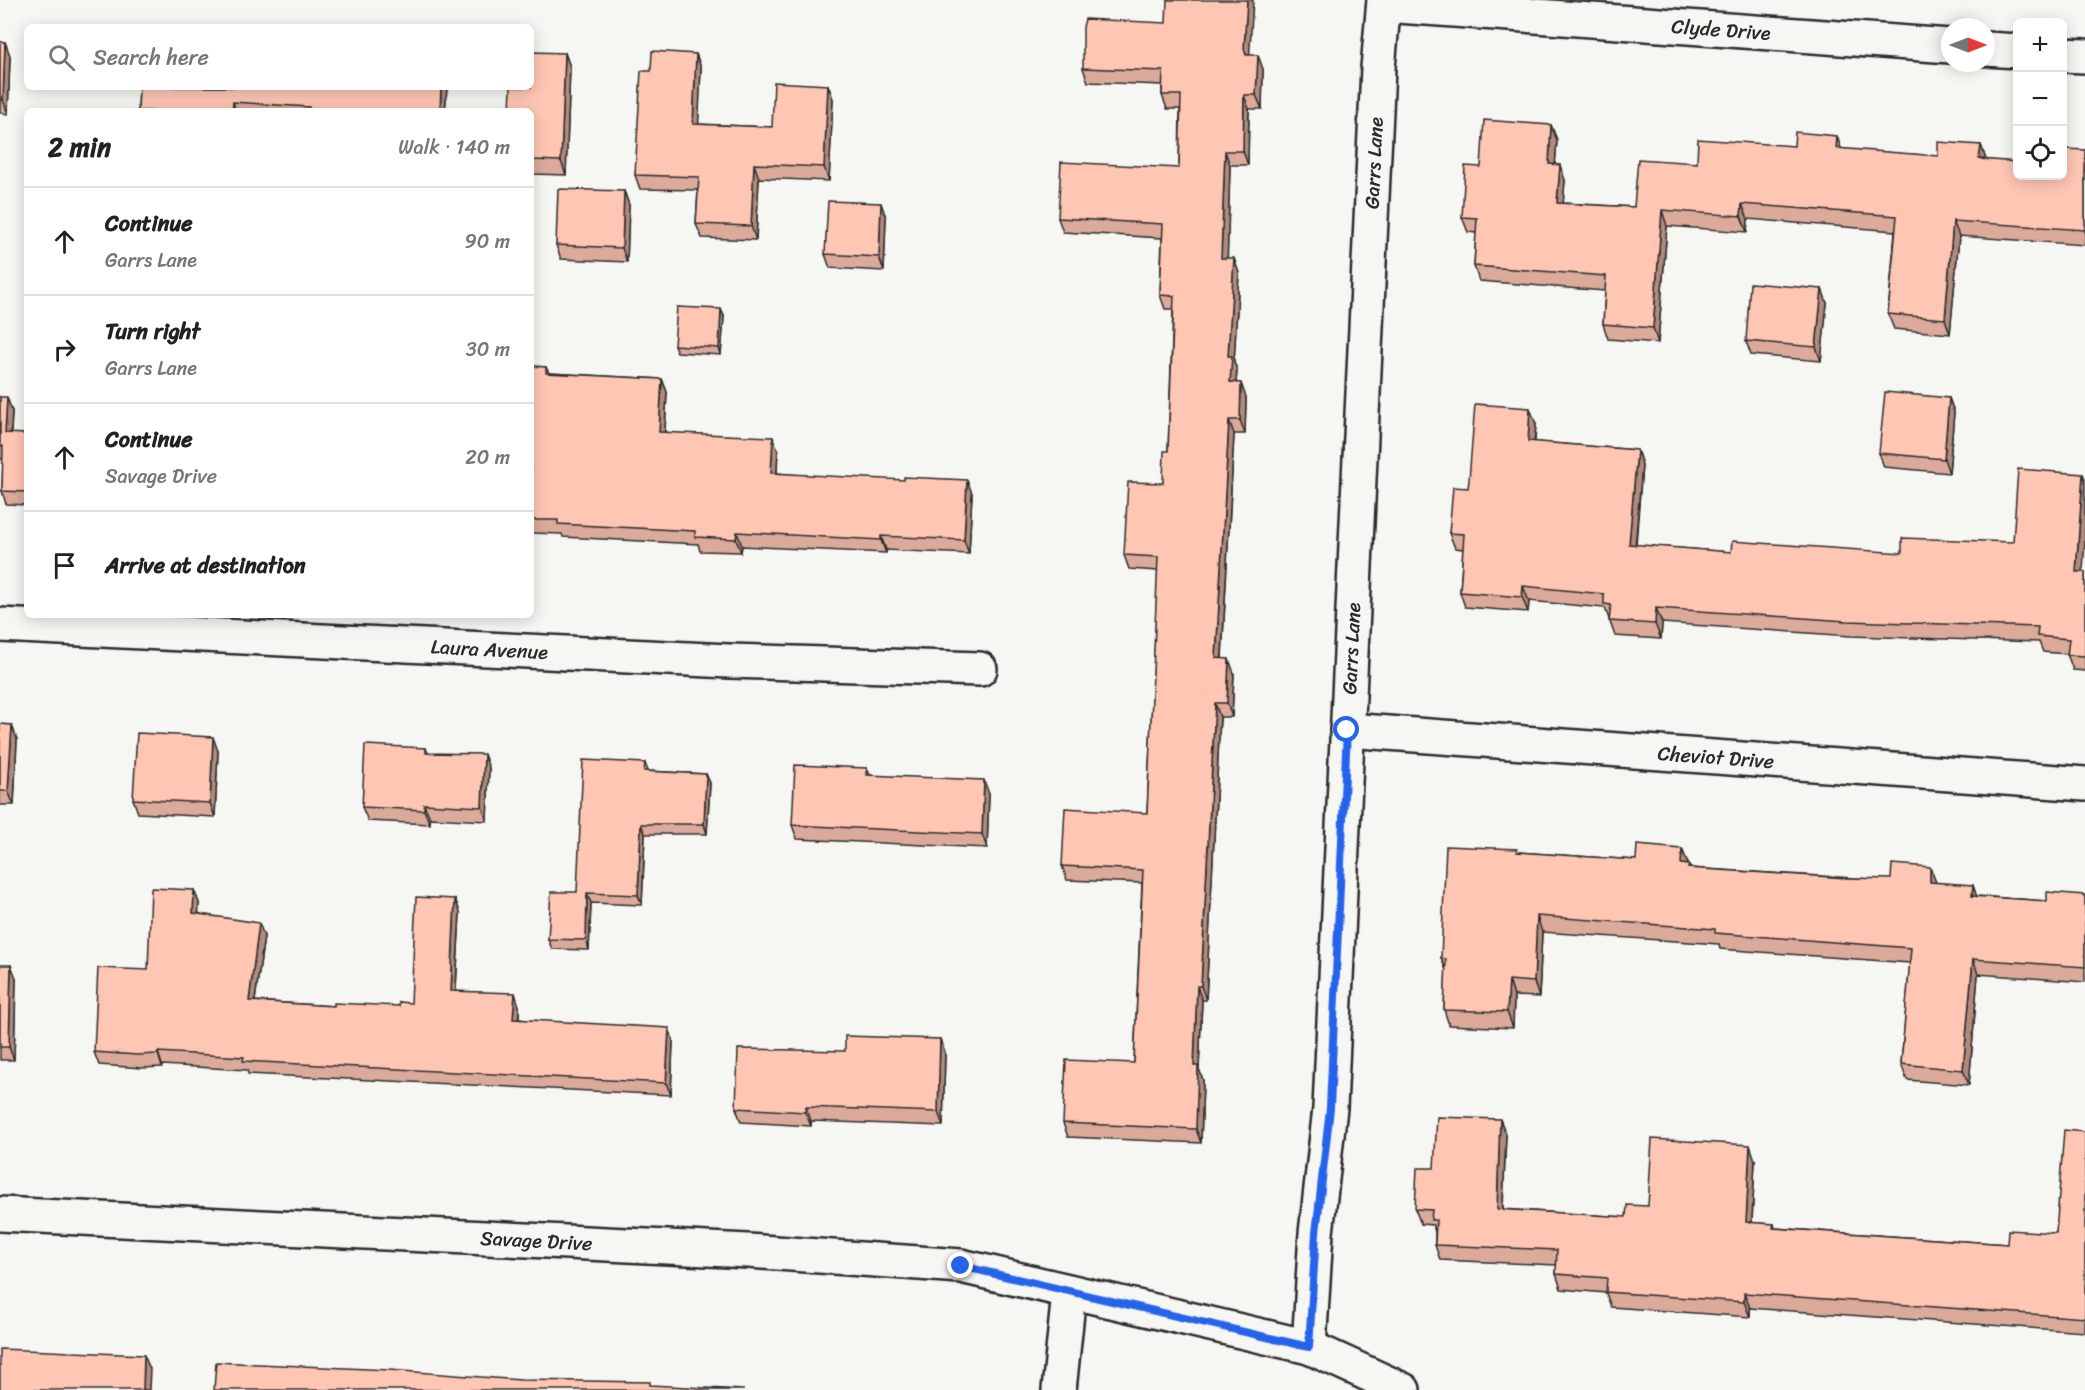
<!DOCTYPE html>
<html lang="en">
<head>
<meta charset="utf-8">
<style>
	body { margin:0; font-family:Sriracha,sans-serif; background:#f6f6f6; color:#222 }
	.controls { position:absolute; right:18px; top:18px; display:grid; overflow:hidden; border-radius:9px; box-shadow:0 3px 15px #0003 }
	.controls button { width:54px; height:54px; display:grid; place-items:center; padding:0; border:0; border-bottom:2px solid #e0e0e0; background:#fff; color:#222; font:30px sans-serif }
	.compass { position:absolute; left:1941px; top:18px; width:54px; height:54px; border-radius:50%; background:#fff; box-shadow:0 3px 15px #0003; rotate:90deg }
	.stop { position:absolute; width:18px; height:18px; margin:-14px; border:4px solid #2563eb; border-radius:50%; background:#fff }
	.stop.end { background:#2563eb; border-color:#fff; box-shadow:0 2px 6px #0008 }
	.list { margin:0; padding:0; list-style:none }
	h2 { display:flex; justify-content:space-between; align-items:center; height:78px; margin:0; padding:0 24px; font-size:26px }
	h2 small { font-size:20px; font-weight:400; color:#767676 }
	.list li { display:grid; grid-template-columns:39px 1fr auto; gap:18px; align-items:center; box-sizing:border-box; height:108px; padding:0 24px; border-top:2px solid #e0e0e0 }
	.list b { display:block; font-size:22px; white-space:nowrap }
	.list p { margin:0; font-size:20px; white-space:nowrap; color:#767676 }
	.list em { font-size:20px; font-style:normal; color:#767676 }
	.icon { flex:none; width:33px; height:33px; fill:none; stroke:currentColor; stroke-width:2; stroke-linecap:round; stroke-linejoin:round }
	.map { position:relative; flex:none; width:2085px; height:1390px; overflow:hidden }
	.search { position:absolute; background:#fff; box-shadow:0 3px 15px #0003; left:24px; top:24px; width:510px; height:66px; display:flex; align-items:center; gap:15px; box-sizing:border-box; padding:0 21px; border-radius:9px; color:#767676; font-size:22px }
	.panel { position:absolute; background:#fff; box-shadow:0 3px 15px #0003; left:24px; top:108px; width:510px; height:510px; border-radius:9px }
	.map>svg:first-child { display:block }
</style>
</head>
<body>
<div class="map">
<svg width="2085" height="1390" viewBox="0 0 2085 1390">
	<rect width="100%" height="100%" fill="#f6f6f2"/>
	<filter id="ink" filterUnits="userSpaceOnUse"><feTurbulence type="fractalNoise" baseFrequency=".0167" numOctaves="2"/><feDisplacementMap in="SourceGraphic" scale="12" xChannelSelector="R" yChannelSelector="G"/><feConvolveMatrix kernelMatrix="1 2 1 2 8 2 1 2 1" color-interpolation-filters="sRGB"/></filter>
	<g filter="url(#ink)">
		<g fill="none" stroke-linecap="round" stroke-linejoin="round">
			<defs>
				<g id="minor">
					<path id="s1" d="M1384,5L1950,46"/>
					<path d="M1986,49L2018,51"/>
					<path d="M2062,55L2085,56"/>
					<path id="s2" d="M0,625L729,661L980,669"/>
					<path id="s3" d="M1347,730L2085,784"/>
					<path id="s4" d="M0,1214L748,1251L961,1266L1309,1347L1403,1390"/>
					<path id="s5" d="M1309,1347L1316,1233L1330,1108L1378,68L1384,0"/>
					<path d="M1059,1390L1069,1293"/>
				</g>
			</defs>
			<use href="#minor" stroke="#2b2b2b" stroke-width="38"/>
			<use href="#minor" stroke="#f6f6f2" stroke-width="33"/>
		</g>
		<g fill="#dbaa9b" stroke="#2b2b2b" stroke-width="1.5">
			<path d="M1166,23L1249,55L1263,69L1262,109H1249L1248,165H1230L1227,258L1239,273L1234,362L1237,370L1236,383L1246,397L1245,434H1234L1222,659L1234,673L1232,717H1220L1206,1000H1202L1199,1069L1203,1080L1201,1143L1068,1137L1063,1123L1134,1063L1142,883L1067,880L1062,866L1147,813L1158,571L1129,569L1124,555L1163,483L1168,451L1173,309H1165L1160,295L1162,238L1063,232L1058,218L1179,168L1180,109H1167L1162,95V85L1088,82L1083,68Z"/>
			<path d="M0,42H5L10,56L8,114L0,113Z"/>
			<path d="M565,53L570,67L566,175L531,174V111Z"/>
			<path d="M696,54L701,68L698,124L772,127L828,85L833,99L829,181L759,178L756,240L702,238L696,224L698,190L640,189L635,175L651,71Z"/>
			<path d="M139,87H447L445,111H138Z"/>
			<path d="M1551,125L1557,140L1555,165L1565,180L1563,203L1634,207L1697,163L1794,146L1938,156L1981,145L1986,160L2066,166L2085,150V245L1959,236L1950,334L1894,329L1888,314L1895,231L1748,219L1747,232L1667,226L1658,343L1608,339L1603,324L1605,291L1479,281L1474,266L1476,233L1468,232L1462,217L1481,167Z"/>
			<path d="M624,191L629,205L627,262L561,259L556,245Z"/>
			<path d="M886,217L884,271L830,268L825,254Z"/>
			<path d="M1822,289L1827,303L1821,361L1751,355L1746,341Z"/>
			<path d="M724,316L721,355L677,352L674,345Z"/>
			<path d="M531,366L546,367L549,373L662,379L667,392L665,432L778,451L777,473L972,493L969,554L886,550V553L742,546L741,552L700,551L698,544L563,537L562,534L531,533Z"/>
			<path d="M0,397L12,411L11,434H27V505L6,504L2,491L3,459H0Z"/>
			<path d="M1949,398L1954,412L1949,473L1884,467L1879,453Z"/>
			<path d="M1536,424L1535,442L1637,450L1642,465L1636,545L1731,552L2085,572V671L2073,670L2067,654L2043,652L2039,642L1851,636L1662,623L1661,639L1615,636L1605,608L1529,601L1528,612L1465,607L1460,592L1463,549L1455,548L1449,533L1468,488Z"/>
			<path d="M0,724L17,739L14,805H0Z"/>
			<path d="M426,748L428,753L489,768L487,821L430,818V824L368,821L362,807Z"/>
			<path d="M218,751L215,817L138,813L133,799Z"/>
			<path d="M645,763L648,771L706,774L710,783L707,834H645L642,905L591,903L589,950L552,949L548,939L577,892Z"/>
			<path d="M867,768L870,775L989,794L987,848L797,839L792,825Z"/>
			<path d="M1682,849L1690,868L1936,883L1977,896L2047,901L2085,895V982L1978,974L1969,1085L1907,1080L1901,1064L1910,963L1720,949L1719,944L1542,932L1539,997L1514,996L1513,1028L1449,1025L1444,1010L1446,970L1441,958L1518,852L1636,860Z"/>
			<path d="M194,890L199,903L198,913L264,936L255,1001L334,1006H399L411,1003L455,899L460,912L456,991L519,1006V1019L673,1040L671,1095L248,1074L247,1070L162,1065V1067L142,1068L99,1065L94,1052L148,970Z"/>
			<path d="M0,965L16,978L14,1060H0Z"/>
			<path d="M940,1039L945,1053L943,1126L811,1121V1126L741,1122L736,1108L845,1051Z"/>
			<path d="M2085,1132V1332L1750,1308V1317L1611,1307L1606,1293L1561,1289L1556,1274L1557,1265L1440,1260L1435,1245V1232L1433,1225L1421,1224L1415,1209L1434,1168L1506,1134L1503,1209L1626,1217L1648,1206L1755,1160L1752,1223L1774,1224L1775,1228L2007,1244L2056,1233Z"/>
		</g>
		<g fill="#b28b7e" stroke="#2b2b2b" stroke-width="1.5">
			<path d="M1247,0H1253L1249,63L1244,49Z"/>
			<path d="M5,42L10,56L8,114L3,100Z"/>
			<path d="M565,53L570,67L566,175L561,161Z"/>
			<path d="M696,54L701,68L698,138L693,124Z"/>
			<path d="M1258,55L1263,69L1262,109L1256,95Z"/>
			<path d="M828,85L833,99L829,181L824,167Z"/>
			<path d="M441,87H447L445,111H440Z"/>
			<path d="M1244,95L1249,109L1248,165L1243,151Z"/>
			<path d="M233,102L236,111H232Z"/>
			<path d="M1551,125L1557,140L1554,180L1549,164Z"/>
			<path d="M1837,136L1842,151L1836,148Z"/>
			<path d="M1981,145L1986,160L1979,159Z"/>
			<path d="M1225,151L1230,165L1227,272L1221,258Z"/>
			<path d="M754,164L759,178L756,240L751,226Z"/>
			<path d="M1560,165L1565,180L1562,218L1557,203Z"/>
			<path d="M624,191L629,205L627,262L622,248Z"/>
			<path d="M881,203L886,217L884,271L879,257Z"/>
			<path d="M1742,204L1748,219L1747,232L1741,216Z"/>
			<path d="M1662,210L1667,226L1658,343L1653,328Z"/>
			<path d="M1953,221L1959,236L1950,334L1945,319Z"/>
			<path d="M1234,258L1239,273L1234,362L1237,370L1235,396L1230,382L1228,356Z"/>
			<path d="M1822,289L1827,303L1821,361L1816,347Z"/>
			<path d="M721,309L724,316L721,355L719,348Z"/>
			<path d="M662,379L667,392L664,446L659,432Z"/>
			<path d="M1241,383L1246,397L1245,434L1240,420Z"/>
			<path d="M7,397L12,411L10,447L5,433Z"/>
			<path d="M1949,398L1954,412L1949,473L1944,459Z"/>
			<path d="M1530,408L1536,424L1533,456L1528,441Z"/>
			<path d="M1229,420L1234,434L1221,672L1216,658Z"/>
			<path d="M773,437L778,451L776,486L771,473Z"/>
			<path d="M1637,450L1642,465L1634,560L1629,544Z"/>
			<path d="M2083,474L2085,479V540L2082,587L2076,572Z"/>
			<path d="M967,480L972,493L969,554L964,540Z"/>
			<path d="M737,532L742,546L741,552L736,539Z"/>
			<path d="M881,536L886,550V553L881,540Z"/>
			<path d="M1523,586L1529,601L1528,612L1522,597Z"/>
			<path d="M1656,608L1662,623L1661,639L1655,624Z"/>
			<path d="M1229,659L1234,673L1232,717L1227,703Z"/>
			<path d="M1215,703L1220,717L1206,1000L1201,986Z"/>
			<path d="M12,725L17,739L14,805L8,791Z"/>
			<path d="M213,737L218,751L215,817L210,803Z"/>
			<path d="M484,754L489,768L487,821L482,807Z"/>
			<path d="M706,774L710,783L707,834L704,824Z"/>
			<path d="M984,780L989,794L987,848L982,834Z"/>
			<path d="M424,804L430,818V824L424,810Z"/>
			<path d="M641,824L645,834L642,905L638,895Z"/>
			<path d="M1682,849L1688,864L1687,880L1681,864Z"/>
			<path d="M1930,867L1936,882L1935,898L1930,882Z"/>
			<path d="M1973,885L1978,900L1972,896Z"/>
			<path d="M194,890L199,903L198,926L193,913Z"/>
			<path d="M587,893L591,903L589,950L586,940Z"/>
			<path d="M455,899L460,912L455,1004L451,991Z"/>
			<path d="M1537,916L1542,932L1539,997L1534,982Z"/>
			<path d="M259,923L264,936L253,1014L249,1001Z"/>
			<path d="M1973,959L1978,974L1969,1085L1963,1070Z"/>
			<path d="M11,965L16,978L14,1060L9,1047Z"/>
			<path d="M1509,980L1514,996L1513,1028L1507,1012Z"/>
			<path d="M1197,986L1202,1000L1199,1069L1203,1080L1201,1143L1196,1129L1194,1066Z"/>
			<path d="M515,993L519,1006L518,1032L513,1019Z"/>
			<path d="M669,1028L673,1040L671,1095L666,1083Z"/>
			<path d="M940,1039L945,1053L943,1126L938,1112Z"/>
			<path d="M158,1052L162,1065V1067L158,1054Z"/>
			<path d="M806,1107L811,1121V1126L805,1112Z"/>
			<path d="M1500,1119L1506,1134L1502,1224L1497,1209Z"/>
			<path d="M1750,1145L1755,1160L1751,1237L1746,1222Z"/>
			<path d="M1744,1293L1750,1308V1317L1744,1302Z"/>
			<path d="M144,1355L150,1369L149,1390H143Z"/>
		</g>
		<g fill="#ffc6b4" stroke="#2b2b2b" stroke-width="1.5">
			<path d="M1167,0H1247L1244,49L1246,55H1258L1256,95H1244L1243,151H1225L1221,258H1234L1228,356H1232L1230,382L1241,383L1240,420H1229L1216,658L1229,659L1227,703H1215L1201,986H1197L1194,1066H1198L1196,1129L1063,1123L1066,1060L1134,1063L1143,870L1062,866L1065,808L1147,813L1158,557L1124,555L1128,482L1163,483L1164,451H1168L1174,296L1160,295L1163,224L1058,218L1061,162L1179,168L1181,95H1162L1163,71L1083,68V27L1085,19L1166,23Z"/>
			<path d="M0,42H5L3,100H0Z"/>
			<path d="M652,51L696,54L693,124L772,127L774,82L828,85L824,167L754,164L751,226L696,224L699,177L635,175L641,71H651Z"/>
			<path d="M531,52L565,53L561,161L531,160V111H510L511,87H531Z"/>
			<path d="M139,87H441L440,111H309V107L233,102L232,111H138Z"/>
			<path d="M1484,120L1551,125L1549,164L1560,165L1557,203L1634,207L1638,159L1697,163L1698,139L1794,146L1795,132L1837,136L1836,148L1938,156V142L1981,145L1979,159L2018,162V176H2062V165L2066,166L2067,149L2085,150V230L1953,221L1945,319L1888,314L1897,216L1742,204L1741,216L1662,210L1653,328L1603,324L1606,276L1474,266L1477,218L1462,217L1465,166L1481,167Z"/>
			<path d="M558,189L624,191L622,248L556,245Z"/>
			<path d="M828,201L881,203L879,257L825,254Z"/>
			<path d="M1750,283L1822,289L1816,347L1746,341Z"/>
			<path d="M677,307L721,309L719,348L674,345Z"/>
			<path d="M531,366L546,367V373L662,379L659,432L773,437L771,473L904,480V477L967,480L964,540L881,536V540L737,532L736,539L695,537V531L558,524V520H531Z"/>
			<path d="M1885,392L1949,398L1944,459L1879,453Z"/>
			<path d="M0,397H7L5,433L27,434V492L2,491L3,446H0Z"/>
			<path d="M1475,404L1530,408L1528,441L1637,450L1629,544L1731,552L1732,541L1902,553V538L2013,542L2018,469L2083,474L2076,572H2085V656L2067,655L2069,639L2037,636L2038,627L1846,621L1656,608L1655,624L1609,621L1611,605L1604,604V594L1523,586L1522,597L1460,592L1464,534L1449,533L1453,487L1468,488L1469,480Z"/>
			<path d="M0,724L12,725L8,791H0Z"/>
			<path d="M137,733L213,737L210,803L133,799Z"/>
			<path d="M365,745L426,748V753L484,754L482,807L424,804V810L362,807Z"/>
			<path d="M583,760L645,763L644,771L706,774L704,824H641L638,895L587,893L586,940L548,939L551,892H577Z"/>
			<path d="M795,765L867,768V775L984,780L982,834L792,825Z"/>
			<path d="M1637,845L1682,849L1681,864L1689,865L1688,868L1847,878L1891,879L1892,864L1930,867V882L1973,885L1972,896L2047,901V892L2085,895V967L1973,959L1963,1070L1901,1064L1911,948L1715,933V929L1537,916L1534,982L1509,980L1507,1012L1444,1010L1446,959L1441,958L1446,846L1517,849V852L1636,860Z"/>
			<path d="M151,888L194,890L193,913L259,923L249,1001L334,1006V1003L399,1006V1002L411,1003L416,897L455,899L451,991L515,993L513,1019L669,1028L666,1083L243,1061L244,1057L158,1052V1054L137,1055L94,1052L98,968L148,970Z"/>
			<path d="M0,965H11L9,1047H0Z"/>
			<path d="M845,1036L940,1039L938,1112L806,1107L805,1112L736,1108L738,1049L845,1051Z"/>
			<path d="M1437,1117L1500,1119L1497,1209L1626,1217L1627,1205L1648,1206L1652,1139L1750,1145L1746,1222L1774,1224L1773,1228L2007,1244L2008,1230L2056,1233L2064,1130L2085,1132V1318L1744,1293V1302L1606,1292L1607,1278L1556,1274L1557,1250L1435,1245L1436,1220H1431L1432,1210L1415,1209L1417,1168H1434Z"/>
			<path d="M0,1349L144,1355L143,1390H0Z"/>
			<path d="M216,1362L389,1370L521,1380L650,1382V1385L744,1390H214Z"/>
		</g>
	</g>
	<g fill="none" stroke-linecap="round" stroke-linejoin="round" filter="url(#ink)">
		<path stroke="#2563eb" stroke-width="8" d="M961,1266L1309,1347L1316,1233L1330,1108L1347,730"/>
	</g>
	<g text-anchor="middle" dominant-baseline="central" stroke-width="6" stroke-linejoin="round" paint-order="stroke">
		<g font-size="20" fill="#2b2b2b" stroke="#f6f6f2">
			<text stroke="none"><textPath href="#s1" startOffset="338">Clyde Drive</textPath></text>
			<text stroke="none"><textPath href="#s5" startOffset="1186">Garrs Lane</textPath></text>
			<text stroke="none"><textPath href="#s5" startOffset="700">Garrs Lane</textPath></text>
			<text stroke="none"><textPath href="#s2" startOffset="490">Laura Avenue</textPath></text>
			<text stroke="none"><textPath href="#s3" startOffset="370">Cheviot Drive</textPath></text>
			<text stroke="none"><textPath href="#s4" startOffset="537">Savage Drive</textPath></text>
		</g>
	</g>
</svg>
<div class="controls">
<button>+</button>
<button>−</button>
<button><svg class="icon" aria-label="locate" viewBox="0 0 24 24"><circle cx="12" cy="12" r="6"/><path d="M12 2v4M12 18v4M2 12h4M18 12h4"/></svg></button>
</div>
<svg class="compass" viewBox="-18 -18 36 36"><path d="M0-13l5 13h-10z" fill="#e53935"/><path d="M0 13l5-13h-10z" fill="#767676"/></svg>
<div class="stop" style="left:1347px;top:730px"></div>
<div class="stop end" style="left:961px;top:1266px"></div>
<div class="search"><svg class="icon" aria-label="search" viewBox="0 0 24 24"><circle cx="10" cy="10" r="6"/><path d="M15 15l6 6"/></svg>Search here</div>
<section class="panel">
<h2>2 min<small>Walk · 140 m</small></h2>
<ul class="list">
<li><svg class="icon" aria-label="ahead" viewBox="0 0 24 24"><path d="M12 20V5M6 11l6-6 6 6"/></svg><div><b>Continue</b><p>Garrs Lane</p></div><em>90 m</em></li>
<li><svg class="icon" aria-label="right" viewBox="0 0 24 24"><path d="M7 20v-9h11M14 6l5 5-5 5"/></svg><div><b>Turn right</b><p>Garrs Lane</p></div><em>30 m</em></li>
<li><svg class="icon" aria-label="ahead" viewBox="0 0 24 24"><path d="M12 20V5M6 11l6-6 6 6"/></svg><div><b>Continue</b><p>Savage Drive</p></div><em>20 m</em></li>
<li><svg class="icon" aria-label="arrive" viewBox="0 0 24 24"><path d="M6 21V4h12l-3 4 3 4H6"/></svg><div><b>Arrive at destination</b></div></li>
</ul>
</section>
</div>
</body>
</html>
